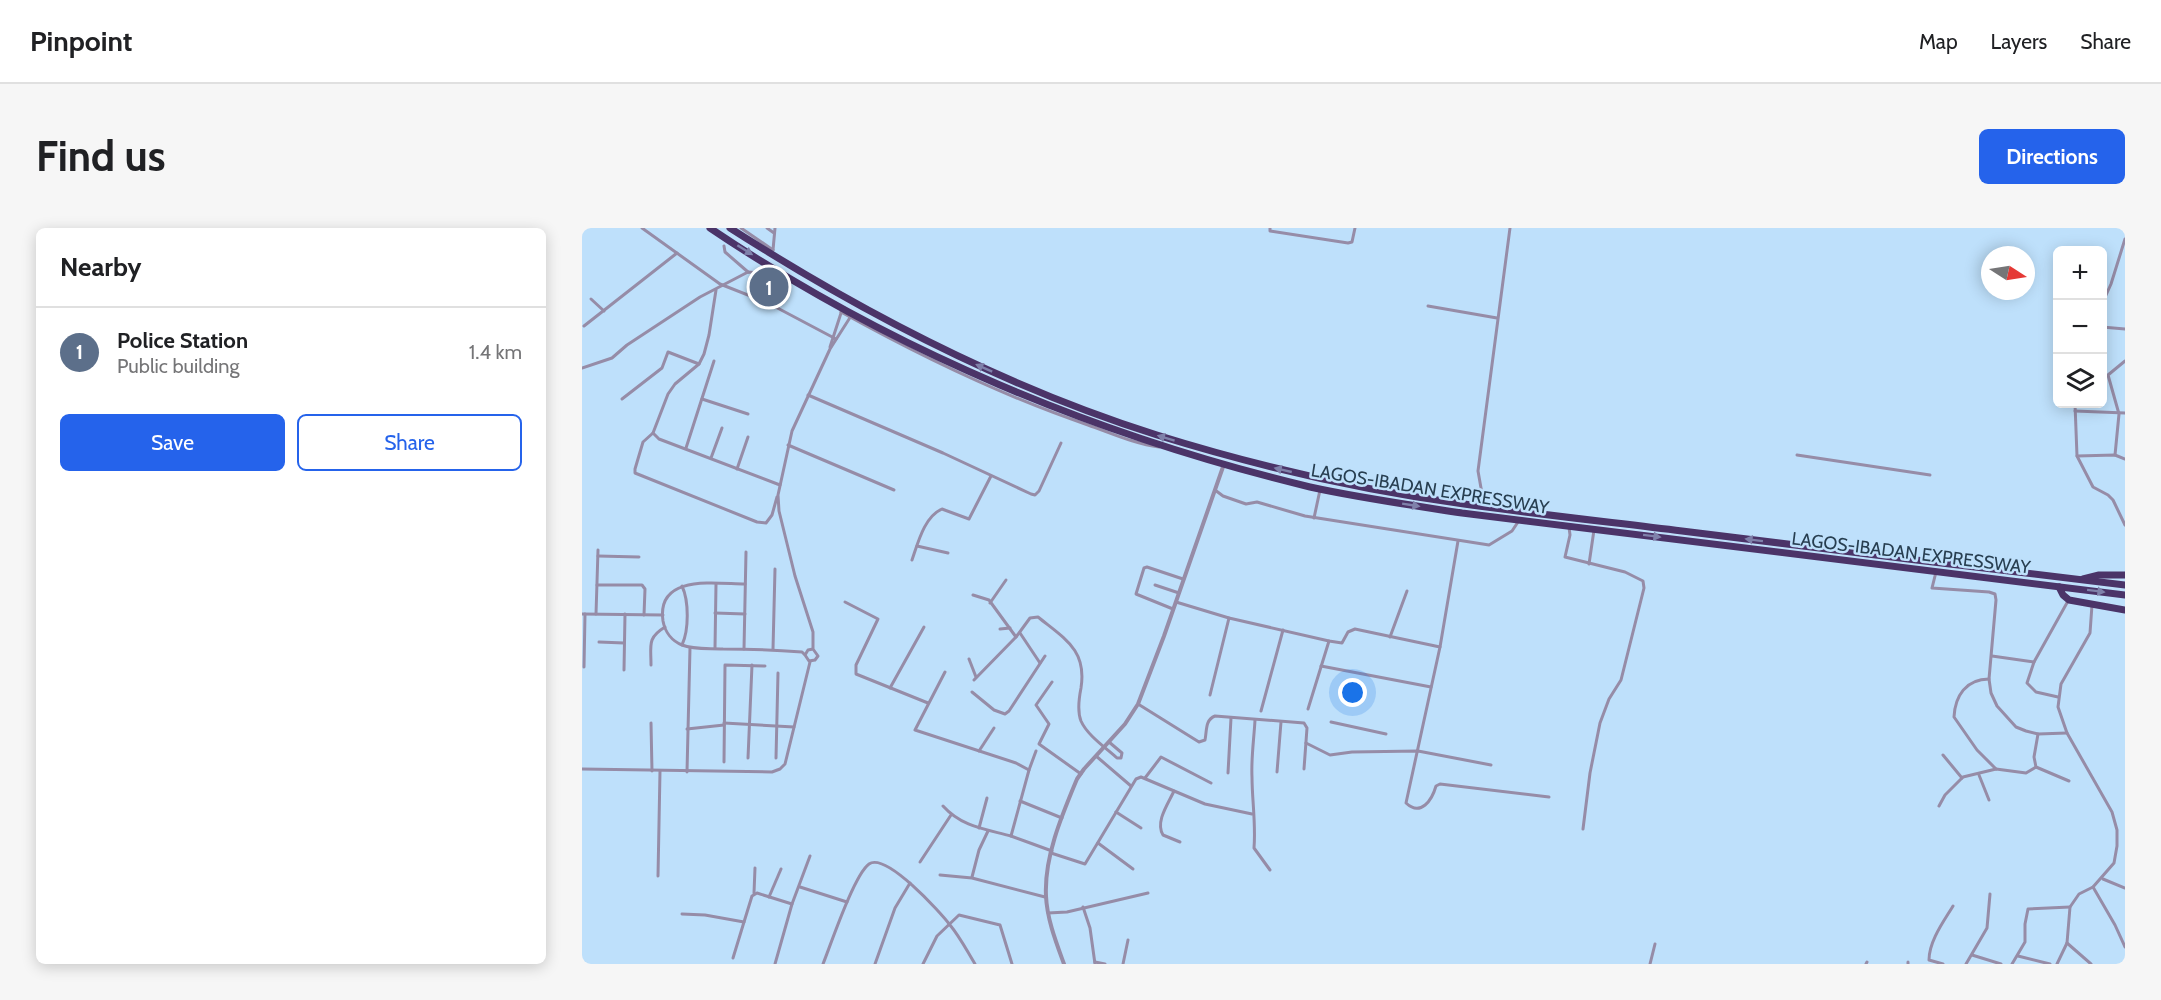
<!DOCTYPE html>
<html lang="en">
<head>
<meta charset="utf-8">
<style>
	body { margin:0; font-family:Cabin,sans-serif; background:#f6f6f6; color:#202124 }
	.controls { position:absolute; right:18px; top:18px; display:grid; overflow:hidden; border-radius:9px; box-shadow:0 3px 15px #0003 }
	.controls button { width:54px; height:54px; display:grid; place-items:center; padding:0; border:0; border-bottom:2px solid #e0e0e0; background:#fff; color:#202124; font:30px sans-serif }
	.compass { position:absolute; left:1399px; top:18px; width:54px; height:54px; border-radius:50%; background:#fff; box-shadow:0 3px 15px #0003; rotate:102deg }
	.you { position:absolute; left:771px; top:465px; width:21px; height:21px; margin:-15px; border:4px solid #fff; border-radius:50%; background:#1a73e8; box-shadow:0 0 0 9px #1a73e833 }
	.badge { display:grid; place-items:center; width:39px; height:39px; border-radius:50%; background:#2563eb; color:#fff; font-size:20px; font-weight:700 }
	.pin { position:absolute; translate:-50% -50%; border:3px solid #fff; box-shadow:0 2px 6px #0006 }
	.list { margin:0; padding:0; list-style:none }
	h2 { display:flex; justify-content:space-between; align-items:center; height:78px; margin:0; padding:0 24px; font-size:26px }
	h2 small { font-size:20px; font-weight:400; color:#757577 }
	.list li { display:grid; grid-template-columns:39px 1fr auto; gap:18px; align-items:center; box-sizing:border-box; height:90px; padding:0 24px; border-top:2px solid #e0e0e0 }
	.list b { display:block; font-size:22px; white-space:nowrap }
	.list p { margin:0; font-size:20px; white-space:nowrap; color:#757577 }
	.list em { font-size:20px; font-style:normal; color:#757577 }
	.actions { display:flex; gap:12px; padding:18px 24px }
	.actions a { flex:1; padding:14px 0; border:2px solid #2563eb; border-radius:9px; text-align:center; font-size:21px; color:#2563eb }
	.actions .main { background:#2563eb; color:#fff }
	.icon { flex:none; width:33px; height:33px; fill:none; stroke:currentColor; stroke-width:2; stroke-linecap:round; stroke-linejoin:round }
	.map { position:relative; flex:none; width:1543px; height:736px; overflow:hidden; border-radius:9px }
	header { display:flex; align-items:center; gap:36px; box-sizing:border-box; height:84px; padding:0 30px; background:#fff; border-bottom:2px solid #e0e0e0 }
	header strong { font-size:28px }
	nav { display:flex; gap:33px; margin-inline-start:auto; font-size:21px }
	.intro { display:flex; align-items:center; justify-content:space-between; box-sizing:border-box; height:144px; padding:0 36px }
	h1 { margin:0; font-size:42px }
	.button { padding:15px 27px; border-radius:9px; background:#2563eb; color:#fff; font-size:21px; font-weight:700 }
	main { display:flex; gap:36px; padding:0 36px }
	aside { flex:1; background:#fff; border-radius:9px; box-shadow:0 3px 15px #0003 }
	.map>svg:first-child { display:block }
</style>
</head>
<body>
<header>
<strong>Pinpoint</strong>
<nav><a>Map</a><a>Layers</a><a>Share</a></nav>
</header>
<div class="intro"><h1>Find us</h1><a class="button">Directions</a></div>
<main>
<aside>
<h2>Nearby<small></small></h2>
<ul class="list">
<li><span class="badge" style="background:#5c6f8a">1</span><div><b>Police Station</b><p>Public building</p></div><em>1.4 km</em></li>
</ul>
<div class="actions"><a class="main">Save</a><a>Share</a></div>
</aside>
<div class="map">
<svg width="1543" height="736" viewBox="0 0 1543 736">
	<rect width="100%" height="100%" fill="#bee0fb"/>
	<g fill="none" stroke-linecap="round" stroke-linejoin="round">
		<g stroke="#968ca7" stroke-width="3">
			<path d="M60,0L138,56L186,75L254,111"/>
			<path d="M159,0L191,22"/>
			<path d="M185,0L192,5"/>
			<path d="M688,0V3L766,15L770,14L773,0"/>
			<path d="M142,18L143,24L166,44"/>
			<path d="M191,22L193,0"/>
			<path d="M134,62L127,107L122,126L117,136L93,156L86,166L71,205L61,214L53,241V245L175,294L184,295L190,287L195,269"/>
			<path d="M9,71L22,83"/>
			<path d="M1520,76L1529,56L1543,11"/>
			<path d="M846,78L915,90"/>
			<path d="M259,84C338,128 421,168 506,197C529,205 553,216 577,219"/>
			<path d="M2,98L95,25"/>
			<path d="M1520,99L1543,101"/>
			<path d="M248,119L260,82"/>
			<path d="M0,140L30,130L45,117L118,69L166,44L178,45L186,37"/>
			<path d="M226,167L361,225L449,266L453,267L457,263L479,215"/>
			<path d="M40,171L80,140L86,124L117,136"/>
			<path d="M120,171L166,186"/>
			<path d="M1493,176L1495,228L1511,259L1526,267L1531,272L1543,297"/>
			<path d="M1493,183L1543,185"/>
			<path d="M71,205L77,211L198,257"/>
			<path d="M206,217L312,262"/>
			<path d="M104,220L132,133"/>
			<path d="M1215,227L1348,247"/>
			<path d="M1533,227L1537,186L1526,147L1543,133"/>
			<path d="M1495,228L1533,227L1543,231"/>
			<path d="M129,230L140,200"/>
			<path d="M155,241L166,209"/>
			<path d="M633,262L641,268L664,276L675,274L723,288L907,317L930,303L936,294"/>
			<path d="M902,277L896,243L928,0"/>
			<path d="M732,290L738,262"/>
			<path d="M987,299L988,307L983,329L1043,344L1061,353L1062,360L1039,452L1027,471L1018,495L1008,545L1001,601"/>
			<path d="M876,313L858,419L824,575C839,589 850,572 854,558L858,556L967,569"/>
			<path d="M335,318L366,325"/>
			<path d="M16,328L57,329"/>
			<path d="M330,332C336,315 342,289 360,281L387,291L409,248"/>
			<path d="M1007,336L1012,302"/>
			<path d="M1354,344L1350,360L1407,364L1413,366L1414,372L1407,451L1409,465L1415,478L1434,499L1444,503L1456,506L1485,505"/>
			<path d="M163,356C135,356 74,345 81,393C83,404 90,413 100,417C112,422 128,420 141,421C168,421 194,422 220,424L222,426"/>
			<path d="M15,357H60L63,361L62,387"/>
			<path d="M573,357L597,365"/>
			<path d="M391,367L407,372L434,409"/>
			<path d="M263,374L296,391L274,437V446L346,475"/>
			<path d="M594,374L647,390L747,413L760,415L766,404L773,401L858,419"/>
			<path d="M408,375L424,352"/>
			<path d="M591,381L554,366L562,340L565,339L601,351"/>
			<path d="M133,385L163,386"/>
			<path d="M0,386L81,387"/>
			<path d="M14,386L16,322"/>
			<path d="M418,401L428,400"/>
			<path d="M438,405L458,435"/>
			<path d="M808,409L825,363"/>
			<path d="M17,414L42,415"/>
			<path d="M100,417C107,402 107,373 100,358"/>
			<path d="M133,420L134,356"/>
			<path d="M162,421L164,324"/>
			<path d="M191,421L193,341"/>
			<path d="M231,421L226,422L223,427L227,433L233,432L236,428L231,421V404L213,348L197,283L196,267L210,203L248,121L269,88"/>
			<path d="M1410,428L1452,434"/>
			<path d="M387,431L394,449"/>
			<path d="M69,437C69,417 65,410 83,399"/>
			<path d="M739,438L849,459"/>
			<path d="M2,439L3,386"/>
			<path d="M42,442L43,386"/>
			<path d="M363,444L333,502L434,535L447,542L429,608"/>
			<path d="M1407,451C1384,451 1373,468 1372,489L1395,522L1414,541"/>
			<path d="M392,452L434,409L448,390L456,389C483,411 505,422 499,460C497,470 495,483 499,493C505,507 524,520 535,530H539L540,525L527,514"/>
			<path d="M470,454L454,477L467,496L457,516L499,546"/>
			<path d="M308,460L342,399"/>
			<path d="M390,464L412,482L423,486L427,483L463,428"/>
			<path d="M628,467L647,390"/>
			<path d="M1476,469L1454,464L1445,455L1452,434L1486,373"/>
			<path d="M556,476L617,514L623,512C625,502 623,492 633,488L722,495L725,500L722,541"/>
			<path d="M726,481L747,413"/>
			<path d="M679,483L701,402"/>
			<path d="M673,492C672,511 669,530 670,549C670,572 674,596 672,620L688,642"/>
			<path d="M749,494L804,506"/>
			<path d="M69,495L70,543"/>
			<path d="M142,495L212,499"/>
			<path d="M105,501L142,497"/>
			<path d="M1456,506L1452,529L1454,539L1487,553"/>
			<path d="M724,515L748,527L770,524L836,523L909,537"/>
			<path d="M397,523L412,500"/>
			<path d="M1361,527L1380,550"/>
			<path d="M514,528L549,558"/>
			<path d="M166,530L170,437"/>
			<path d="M194,530L196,445"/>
			<path d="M142,534L143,437L183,438"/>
			<path d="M0,541L190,544L198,541L203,536L228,434"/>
			<path d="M447,542L454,523"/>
			<path d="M105,544L108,420"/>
			<path d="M695,544L699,494"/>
			<path d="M646,545L649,490"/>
			<path d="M1397,547L1407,572"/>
			<path d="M563,550L579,529L629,555"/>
			<path d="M592,563C586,576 573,594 581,607L598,614"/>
			<path d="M438,573L480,590"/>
			<path d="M361,578C380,599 403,601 429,608C443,613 456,618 470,623"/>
			<path d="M1357,578L1363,567L1381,549L1414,541L1444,545L1454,539"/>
			<path d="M534,584L559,600"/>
			<path d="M397,600L405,570"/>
			<path d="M516,615L551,641"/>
			<path d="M469,625L503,636L554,551L559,549L623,576L670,586"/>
			<path d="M338,634L369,587"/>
			<path d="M358,647L390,650L463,669"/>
			<path d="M76,648L78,543"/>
			<path d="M390,649L397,622L406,603"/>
			<path d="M1521,651L1543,660"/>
			<path d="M218,659L265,674"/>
			<path d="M1511,659L1533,697L1543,719"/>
			<path d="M172,665L173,640"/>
			<path d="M187,669L199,641"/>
			<path d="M501,679L508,700L513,736"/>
			<path d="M466,685L485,684L566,665"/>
			<path d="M100,686L123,687L162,694L170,668L175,665L210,676"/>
			<path d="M1485,715L1509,736"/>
			<path d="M1390,727L1419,736"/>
			<path d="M1436,728L1468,736"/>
			<path d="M151,730L162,694"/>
			<path d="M513,734L523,736"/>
			<path d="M193,736L210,676L228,628"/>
			<path d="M241,736C249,716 272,647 287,636C304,624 358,684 368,697C378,709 385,723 393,736"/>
			<path d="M293,736L313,680L328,655"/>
			<path d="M341,736L355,708L377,687L418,697L430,736"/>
			<path d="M541,736L546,712"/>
			<path d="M1068,736L1073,716"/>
			<path d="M1284,736L1285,734"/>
			<path d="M1326,736V734"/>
			<path d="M1361,736L1347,732C1347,713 1362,693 1371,678"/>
			<path d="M1384,736L1405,700L1408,666"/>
			<path d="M1430,736L1443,714V696L1446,681L1488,679"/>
			<path d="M1475,736L1485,715L1488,679L1497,666L1511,659L1532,635L1535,618V602L1530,584L1485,505L1476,479L1479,456L1508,405L1510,377"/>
		</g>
		<path stroke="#968ca7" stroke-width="4" d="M482,736C474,714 465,691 464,668C462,629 480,587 495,551L502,541L543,496L556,476L582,408L642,236"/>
		<g stroke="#4b3468" stroke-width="7">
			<path d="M128,0C310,123 516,208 728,259C778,270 829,277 880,285L1543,367"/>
			<path d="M148,0C282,86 423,159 575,207C675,238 778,262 882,276C954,286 1027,294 1100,303C1248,321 1395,340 1543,357"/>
			<path d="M1501,351L1517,347H1543"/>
			<path d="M1477,359L1481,367L1487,372L1543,382"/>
		</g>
	</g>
	<defs><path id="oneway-solid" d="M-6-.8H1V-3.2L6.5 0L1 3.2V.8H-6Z" transform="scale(1.5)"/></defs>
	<g fill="#7f81aa">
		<use href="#oneway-solid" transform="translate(163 22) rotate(32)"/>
		<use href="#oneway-solid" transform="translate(402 140) rotate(-156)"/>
		<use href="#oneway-solid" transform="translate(584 210) rotate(-163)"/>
		<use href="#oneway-solid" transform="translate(701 242) rotate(-167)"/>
		<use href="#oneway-solid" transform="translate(829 277) rotate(9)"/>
		<use href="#oneway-solid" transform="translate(1070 308) rotate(7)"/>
		<use href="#oneway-solid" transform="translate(1172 312) rotate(-173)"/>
		<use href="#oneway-solid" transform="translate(1514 363) rotate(7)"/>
	</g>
	<g text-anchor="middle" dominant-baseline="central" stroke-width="5" stroke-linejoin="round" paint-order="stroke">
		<g font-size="18" fill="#273e50" stroke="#bee0fb">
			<text transform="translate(848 261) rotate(9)">LAGOS-IBADAN EXPRESSWAY</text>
			<text transform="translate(1329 325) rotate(7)">LAGOS-IBADAN EXPRESSWAY</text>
		</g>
	</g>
</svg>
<div class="controls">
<button>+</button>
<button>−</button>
<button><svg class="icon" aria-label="layers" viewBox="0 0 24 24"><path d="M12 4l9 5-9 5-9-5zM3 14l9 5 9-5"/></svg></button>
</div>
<svg class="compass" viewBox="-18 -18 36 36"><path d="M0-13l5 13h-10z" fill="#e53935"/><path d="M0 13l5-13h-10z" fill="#757577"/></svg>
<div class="you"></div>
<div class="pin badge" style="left:187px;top:59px;background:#5c6f8a">1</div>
</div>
</main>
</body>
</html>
